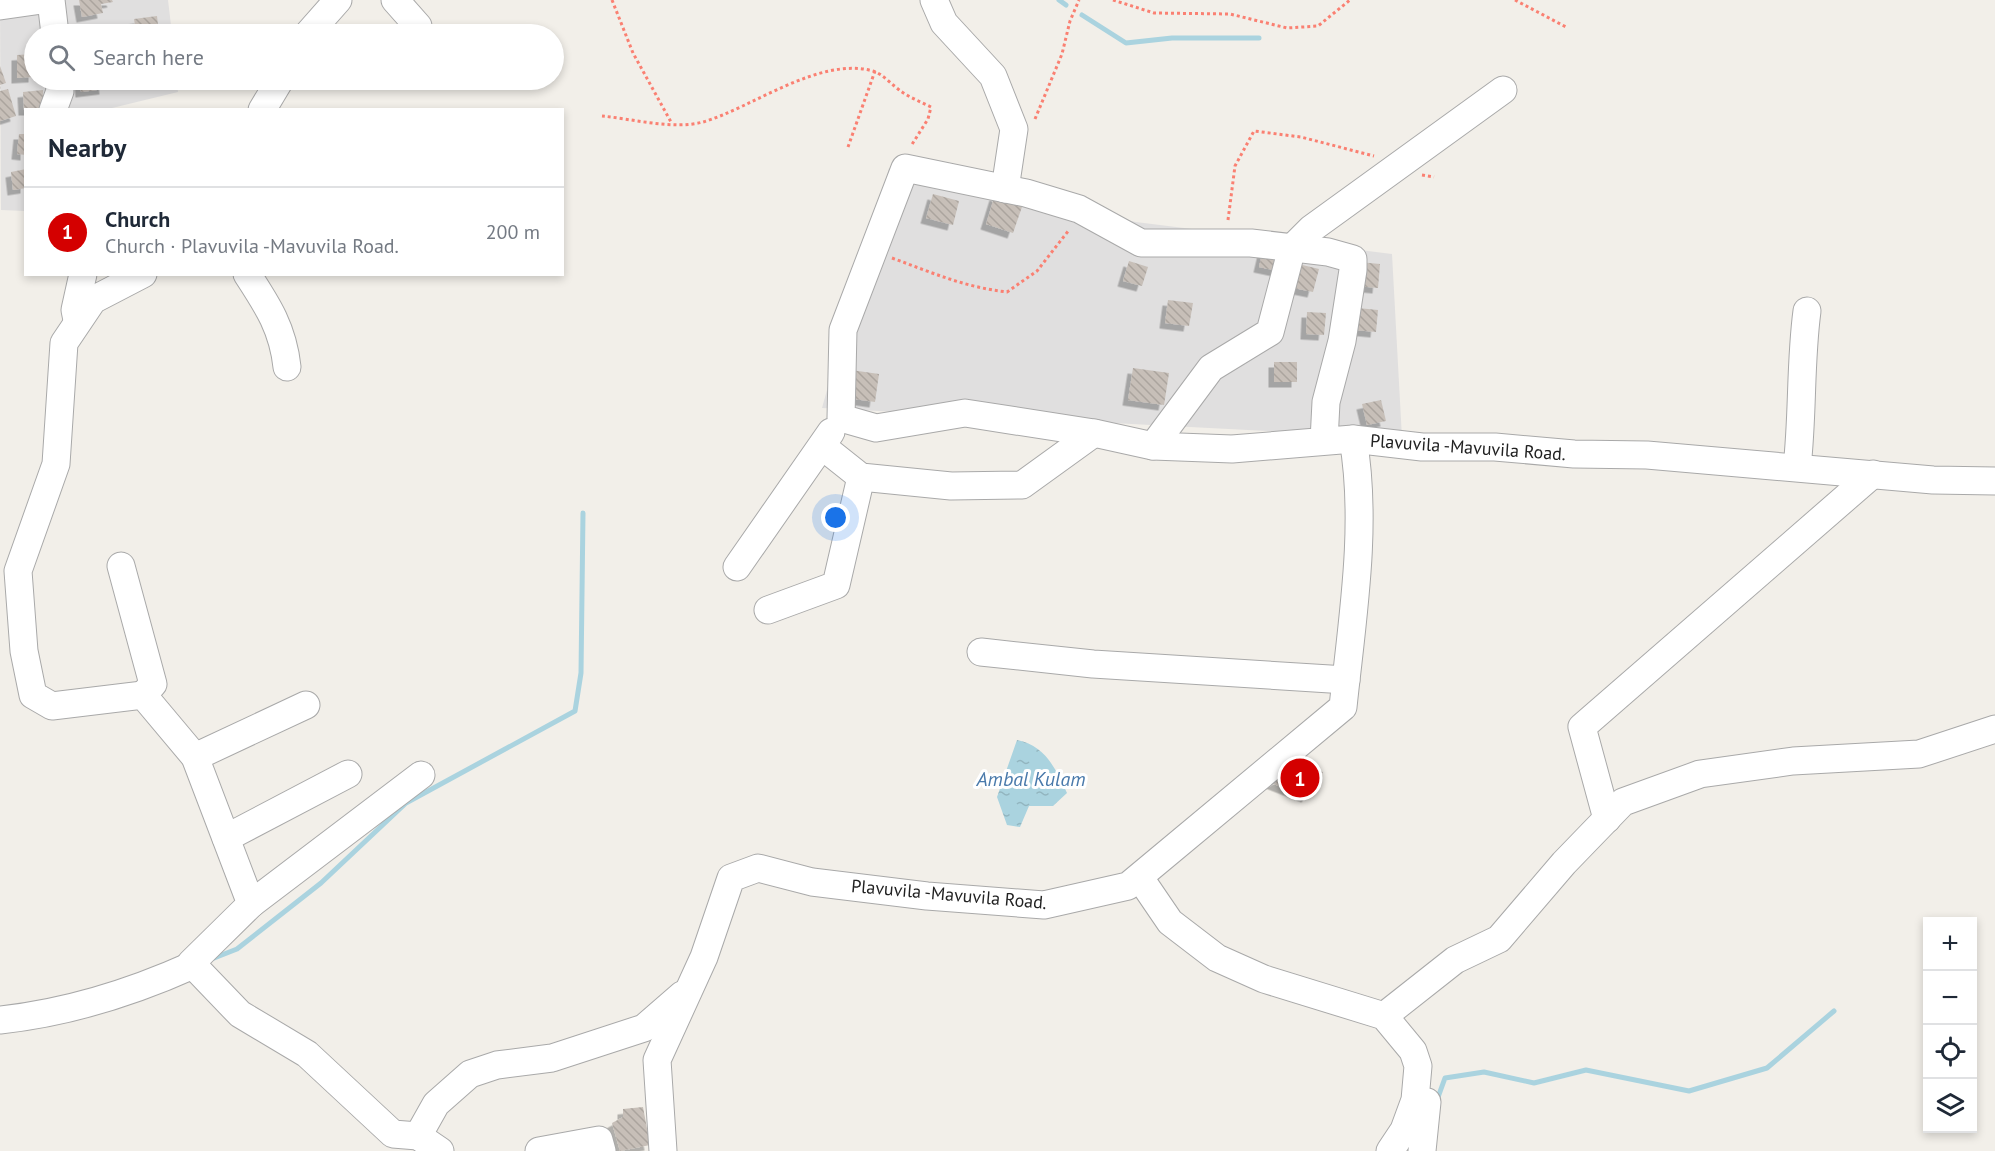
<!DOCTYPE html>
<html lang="en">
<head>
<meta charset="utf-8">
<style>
	body { margin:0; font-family:"PT Sans",sans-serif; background:#f6f6f7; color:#1f2937 }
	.controls { position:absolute; right:18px; bottom:18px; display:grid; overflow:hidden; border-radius:0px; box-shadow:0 3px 9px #0003 }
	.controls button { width:54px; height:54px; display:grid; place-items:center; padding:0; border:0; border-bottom:2px solid #e0e1e3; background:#fff; color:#1f2937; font:30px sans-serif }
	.you { position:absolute; left:836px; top:518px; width:21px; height:21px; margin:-15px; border:4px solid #fff; border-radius:50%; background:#1a73e8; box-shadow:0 0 0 9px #1a73e833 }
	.badge { display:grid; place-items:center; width:39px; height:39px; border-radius:50%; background:#d40000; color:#fff; font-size:20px; font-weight:700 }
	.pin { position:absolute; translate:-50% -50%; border:3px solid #fff; box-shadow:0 2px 6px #0006 }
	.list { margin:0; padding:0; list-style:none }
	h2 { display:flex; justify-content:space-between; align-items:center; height:78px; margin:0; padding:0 24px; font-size:26px }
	h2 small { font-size:20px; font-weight:400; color:#747a83 }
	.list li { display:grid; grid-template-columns:39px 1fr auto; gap:18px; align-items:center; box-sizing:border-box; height:90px; padding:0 24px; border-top:2px solid #e0e1e3 }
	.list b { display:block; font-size:22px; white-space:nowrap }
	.list p { margin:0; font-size:20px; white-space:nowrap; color:#747a83 }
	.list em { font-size:20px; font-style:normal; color:#747a83 }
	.icon { flex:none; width:33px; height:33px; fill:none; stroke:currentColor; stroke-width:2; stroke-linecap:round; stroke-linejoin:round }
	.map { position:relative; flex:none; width:1995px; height:1151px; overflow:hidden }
	.search { position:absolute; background:#fff; box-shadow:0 3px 9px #0003; left:24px; top:24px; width:540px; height:66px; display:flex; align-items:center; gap:15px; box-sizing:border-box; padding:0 21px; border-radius:33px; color:#747a83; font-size:22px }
	.panel { position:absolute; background:#fff; box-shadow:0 3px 9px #0003; left:24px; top:108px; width:540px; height:168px; border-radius:0px }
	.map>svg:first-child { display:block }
</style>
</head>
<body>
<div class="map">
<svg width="1995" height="1151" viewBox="0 0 1995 1151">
	<defs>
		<pattern id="water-ripples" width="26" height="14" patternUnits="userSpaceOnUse" patternTransform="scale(1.5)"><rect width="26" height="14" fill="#aad3df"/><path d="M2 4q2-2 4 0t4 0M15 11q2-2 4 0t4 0" fill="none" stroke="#92b5bf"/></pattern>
		<pattern id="building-back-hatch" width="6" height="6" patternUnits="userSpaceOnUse" patternTransform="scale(1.5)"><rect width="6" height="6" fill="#c7bfb8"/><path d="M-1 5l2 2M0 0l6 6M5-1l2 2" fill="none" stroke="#aba49e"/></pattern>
		<filter id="shadow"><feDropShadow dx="-5.5" dy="5.5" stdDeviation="0" flood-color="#0004"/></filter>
	</defs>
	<rect width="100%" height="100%" fill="#f2efe9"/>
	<g fill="#e0dfdf">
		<path d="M0,0H168L172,34H34V80H177L178,92L108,109L26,110L25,211L1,210Z"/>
		<path d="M889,168L1136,222L1392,254L1402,438L822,408Z"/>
	</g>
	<path fill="url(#water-ripples)" d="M1017,740C1046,746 1055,768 1067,793L1053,806H1029L1020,827L1007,825L997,797Z"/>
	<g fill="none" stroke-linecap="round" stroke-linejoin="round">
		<g stroke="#aad3df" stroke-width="5">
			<path d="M1059,0L1066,5"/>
			<path d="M1082,15L1126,43L1172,38H1259"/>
			<path d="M209,960L237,949L321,883L406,803L575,711L581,673L583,513"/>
			<path d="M1437,1100L1445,1078L1484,1072L1534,1083L1586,1070L1689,1091L1767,1068L1834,1011"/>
		</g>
	</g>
	<g fill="url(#building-back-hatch)" filter="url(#shadow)">
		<path d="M79,0H112L113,2L101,4L103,13L82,17Z"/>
		<path d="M157,16L159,34H127L136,32L134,19Z"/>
		<path d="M110,24L112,34H98L96,26Z"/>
		<path d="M34,54V77L17,78V55Z"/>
		<path d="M0,66L6,83L0,85Z"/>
		<path d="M80,80H104L105,89L81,92Z"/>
		<path d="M124,80H155V81L125,84Z"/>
		<path d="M8,89L16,116L0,121V91Z"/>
		<path d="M43,90L44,110H24L23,92Z"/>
		<path d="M19,134H26V155L17,154Z"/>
		<path d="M26,169V188L13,190L11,172Z"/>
		<path d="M933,194L959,201L953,225L926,218Z"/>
		<path d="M995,195L1023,204L1013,233L986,224Z"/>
		<path d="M1263,250L1286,255L1282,272L1259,267Z"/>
		<path d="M1129,261L1148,267L1142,286L1123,281Z"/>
		<path d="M1290,262L1319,269L1313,292L1284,286Z"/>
		<path d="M1359,262L1380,264L1378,288L1357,286Z"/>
		<path d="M1168,300L1193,303L1189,326L1165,323Z"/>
		<path d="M1358,308L1378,310L1376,332L1355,330Z"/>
		<path d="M1307,312L1326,313L1324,335L1306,334Z"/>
		<rect x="1274" y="362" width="23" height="20"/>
		<path d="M1133,368L1169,373L1164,405L1128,400Z"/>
		<path d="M851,370L879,374L875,402L847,398Z"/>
		<path d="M1381,400L1386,421L1367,425L1362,404Z"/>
		<path d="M1304,766L1323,772L1307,797L1271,783Z"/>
		<path d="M643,1107L650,1145L620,1151L612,1123L623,1117V1109Z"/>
	</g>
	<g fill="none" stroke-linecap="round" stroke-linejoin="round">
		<defs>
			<g id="minor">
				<path d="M51,0L55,34"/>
				<path d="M395,0L418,26"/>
				<path d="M934,0L944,23L993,76L1014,129L1005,189"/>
				<path d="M0,6L42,0"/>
				<path d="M308,34L338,0"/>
				<path d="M53,110L60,91L59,80"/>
				<path d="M262,110L280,80"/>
				<path d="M143,274L93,300L64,343L56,464L18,571L24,651L33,695L52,706L143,695L195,757L251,904L191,963L240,1014L307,1054L393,1134L418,1136L440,1151"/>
				<path d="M247,274C268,306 283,329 287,367"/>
				<path d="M77,320L75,310L83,274"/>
				<path d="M1324,441L1326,402L1342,341L1353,270V259L1328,252L1251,243H1141L1079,209L1026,193L905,168L843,330L841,418L876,428L965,413L1094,433L1153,446L1232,449L1353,439L1422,447H1495L1574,454L1647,455L1933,480L1995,481"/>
				<path d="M822,446L861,477L951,486L1022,485L1094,433"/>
				<path d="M1153,446L1211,368L1270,332L1292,248L1311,229L1503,90"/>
				<path d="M1797,467C1803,415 1800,363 1807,311"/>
				<path d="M121,566L153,684L143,695"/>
				<path d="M737,567L831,432"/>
				<path d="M768,610L836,585L861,477"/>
				<path d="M981,652L1093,664L1346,680"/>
				<path d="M195,757L306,705"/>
				<path d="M1607,819L1582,727L1873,474"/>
				<path d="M226,838L348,774"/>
				<path d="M1140,878L1170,922L1217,958L1264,979L1384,1016L1413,1051L1418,1066L1415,1100L1404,1130L1390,1151"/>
				<path d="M251,904L421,775"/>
				<path d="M1384,1016L1455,960L1499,939L1564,863L1623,802L1700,774L1793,761L1919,754L1995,729"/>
				<path d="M0,1020C66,1013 133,992 193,965"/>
				<path d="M418,1136L436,1104L470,1074L497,1065L552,1058L644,1028L682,995"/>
				<path d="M539,1151L599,1140L602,1151"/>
				<path d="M663,1151L657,1060L704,957L731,878L758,868L812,882L927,896L1044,905L1128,886L1343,707C1352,621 1368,525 1353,439"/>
				<path d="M1422,1151L1427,1102"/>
			</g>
		</defs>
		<use href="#minor" stroke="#a9a9a9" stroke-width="29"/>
		<g stroke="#fa8072" stroke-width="3" stroke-dasharray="3 3" stroke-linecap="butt">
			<path d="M612,0L633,53L671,122"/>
			<path d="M1113,0L1154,13L1230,14L1287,28L1318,26L1350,0"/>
			<path d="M1515,0L1566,27"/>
			<path d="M602,116C633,119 673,130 703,122C752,108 819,56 873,71C883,74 893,86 902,92C911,98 921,102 931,107L928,119L911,146"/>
			<path d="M1035,119L1062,54L1070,21L1079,0"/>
			<path d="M848,147L875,71"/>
			<path d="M1422,175L1434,177"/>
			<path d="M1228,220L1235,166L1254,131L1301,137L1374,156"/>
			<path d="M892,258C933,273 964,287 1007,292L1037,271L1069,230"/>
		</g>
		<use href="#minor" stroke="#fff" stroke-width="27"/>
	</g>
	<g text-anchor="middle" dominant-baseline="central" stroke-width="6" stroke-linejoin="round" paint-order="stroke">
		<g font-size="18" fill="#222" stroke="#fff">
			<text transform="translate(1468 447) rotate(4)">Plavuvila -Mavuvila Road.</text>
			<text transform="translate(949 894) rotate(5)">Plavuvila -Mavuvila Road.</text>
		</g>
		<g font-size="20" font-style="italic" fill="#4a7aab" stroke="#fff">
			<text x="1031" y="779">Ambal Kulam</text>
		</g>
	</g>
</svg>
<div class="controls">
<button>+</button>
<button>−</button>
<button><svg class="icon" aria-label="locate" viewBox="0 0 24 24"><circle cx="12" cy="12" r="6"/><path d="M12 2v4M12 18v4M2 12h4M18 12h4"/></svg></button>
<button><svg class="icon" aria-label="layers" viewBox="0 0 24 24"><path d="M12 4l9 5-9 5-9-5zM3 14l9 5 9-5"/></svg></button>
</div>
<div class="you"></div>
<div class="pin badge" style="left:1300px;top:778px">1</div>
<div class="search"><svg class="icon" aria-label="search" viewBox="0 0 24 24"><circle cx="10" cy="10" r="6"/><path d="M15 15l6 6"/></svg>Search here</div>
<section class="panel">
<h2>Nearby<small></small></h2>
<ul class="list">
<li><span class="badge">1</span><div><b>Church</b><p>Church · Plavuvila -Mavuvila Road.</p></div><em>200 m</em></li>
</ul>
</section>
</div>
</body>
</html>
